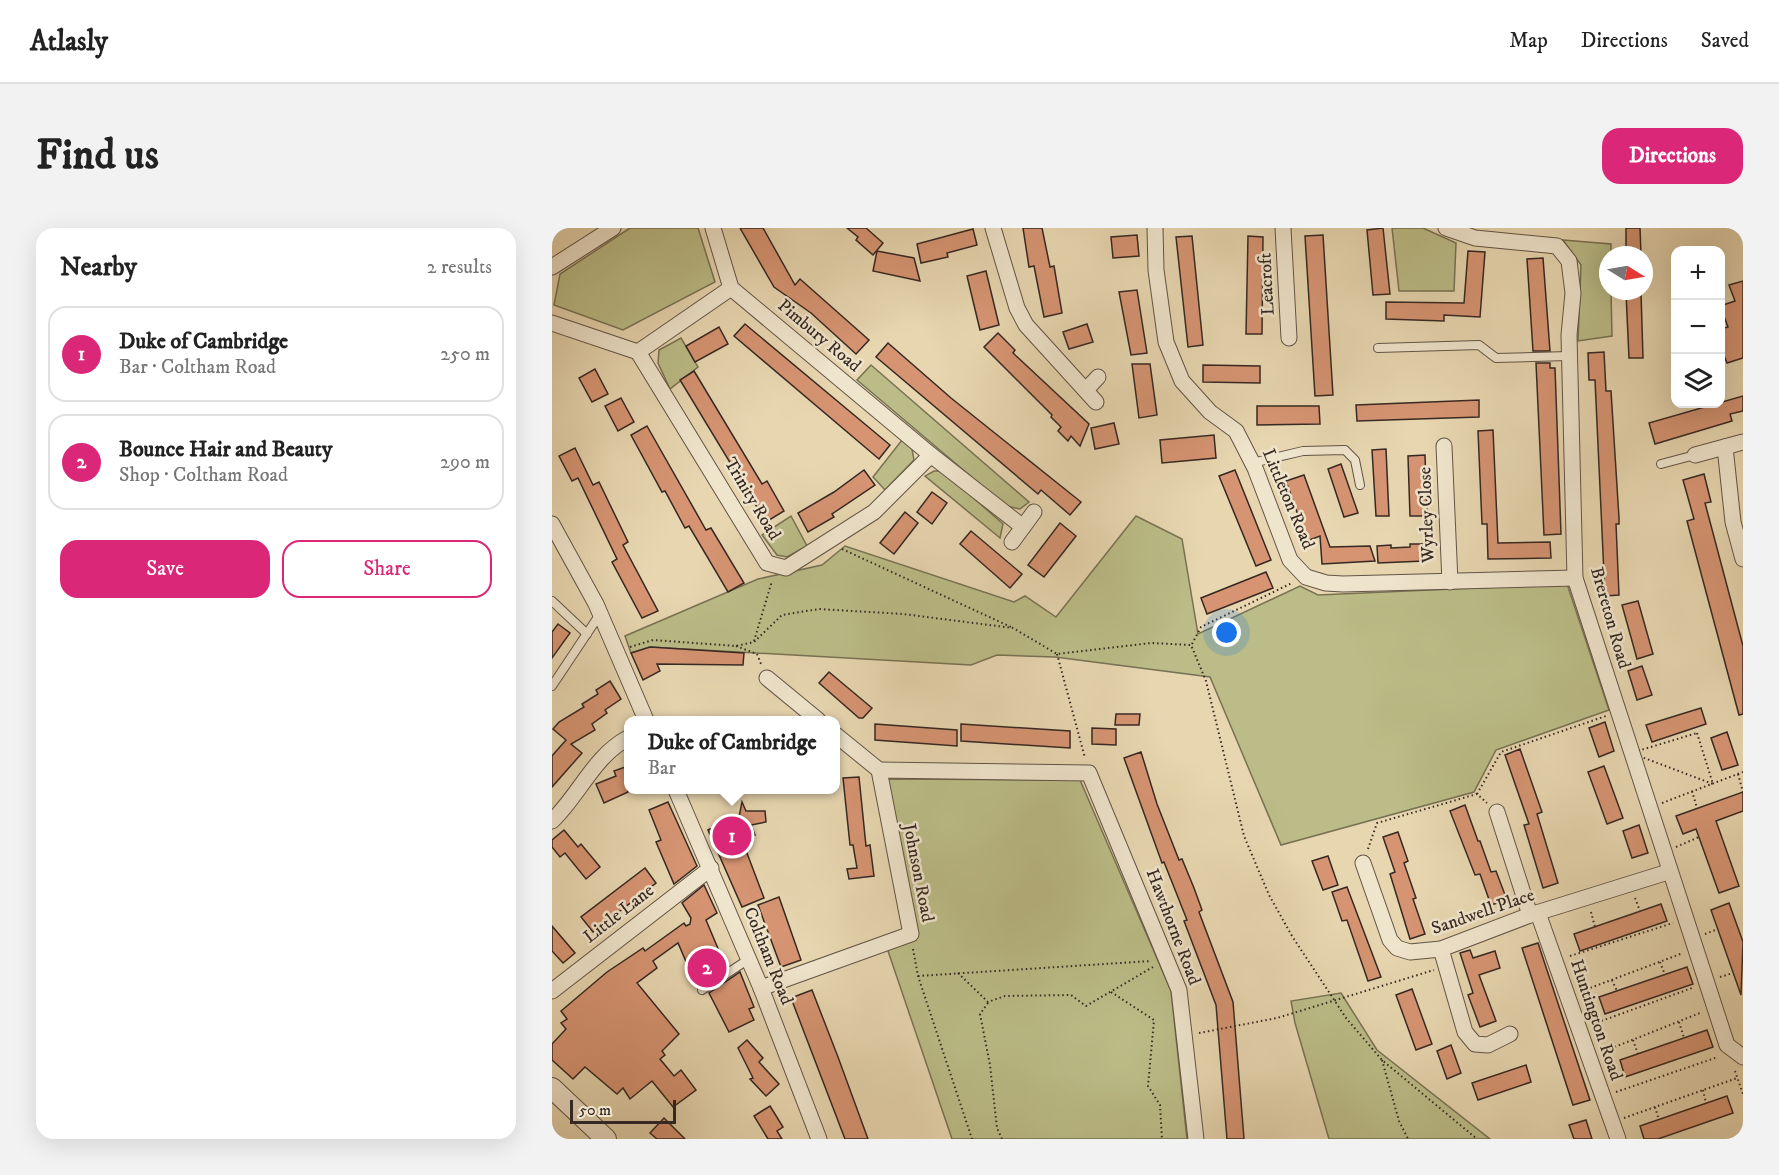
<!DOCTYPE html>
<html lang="en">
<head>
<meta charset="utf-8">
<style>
	body { margin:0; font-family:"IM FELL DW Pica",serif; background:#f2f2f2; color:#222 }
	.controls { position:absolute; right:18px; top:18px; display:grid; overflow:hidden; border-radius:12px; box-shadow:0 6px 24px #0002 }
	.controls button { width:54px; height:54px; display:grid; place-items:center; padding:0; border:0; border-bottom:2px solid #e0e0e0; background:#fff; color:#222; font:30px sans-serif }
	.compass { position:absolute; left:1047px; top:18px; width:54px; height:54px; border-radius:50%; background:#fff; box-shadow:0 6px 24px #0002; rotate:101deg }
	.scale { position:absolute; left:18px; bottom:15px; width:106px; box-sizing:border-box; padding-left:6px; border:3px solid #362822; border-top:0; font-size:16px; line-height:21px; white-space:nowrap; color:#362822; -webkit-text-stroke:4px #efe4cc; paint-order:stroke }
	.you { position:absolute; left:675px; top:405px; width:21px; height:21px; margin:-15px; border:4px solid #fff; border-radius:50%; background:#1a73e8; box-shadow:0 0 0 9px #1a73e833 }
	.badge { display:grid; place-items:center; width:39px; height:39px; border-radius:50%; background:#db2777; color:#fff; font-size:20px; font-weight:700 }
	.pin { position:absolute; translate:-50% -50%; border:3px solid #fff; box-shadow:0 2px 6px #0006 }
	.popup { position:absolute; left:72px; top:488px; width:216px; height:78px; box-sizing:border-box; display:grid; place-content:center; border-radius:12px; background:#fff; filter:drop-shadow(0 2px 4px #0005); font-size:20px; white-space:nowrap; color:#767676 }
	.popup b { font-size:22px; color:#222 }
	.popup::after { content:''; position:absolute; left:50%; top:100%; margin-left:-12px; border:12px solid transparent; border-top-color:#fff }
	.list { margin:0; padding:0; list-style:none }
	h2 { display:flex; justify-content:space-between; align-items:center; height:78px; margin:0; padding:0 24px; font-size:26px }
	h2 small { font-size:20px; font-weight:400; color:#767676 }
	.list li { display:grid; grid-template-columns:39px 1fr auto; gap:18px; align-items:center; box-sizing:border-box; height:96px; margin:0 12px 12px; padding:0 12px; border:2px solid #e0e0e0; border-radius:18px }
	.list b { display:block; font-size:22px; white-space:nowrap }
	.list p { margin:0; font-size:20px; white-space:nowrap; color:#767676 }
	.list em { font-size:20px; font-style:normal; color:#767676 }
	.actions { display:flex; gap:12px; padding:18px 24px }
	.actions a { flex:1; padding:14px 0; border:2px solid #db2777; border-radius:18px; text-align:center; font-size:21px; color:#db2777 }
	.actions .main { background:#db2777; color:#fff }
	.icon { flex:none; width:33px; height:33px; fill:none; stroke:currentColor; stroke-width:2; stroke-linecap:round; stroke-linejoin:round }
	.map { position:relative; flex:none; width:1191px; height:911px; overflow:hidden; border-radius:18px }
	header { display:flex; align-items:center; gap:36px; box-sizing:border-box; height:84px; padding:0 30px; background:#fff; border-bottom:2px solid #e0e0e0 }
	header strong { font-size:28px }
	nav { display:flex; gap:33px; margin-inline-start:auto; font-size:21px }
	.intro { display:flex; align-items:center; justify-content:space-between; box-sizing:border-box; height:144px; padding:0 36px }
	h1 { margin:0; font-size:42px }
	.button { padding:15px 27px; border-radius:18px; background:#db2777; color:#fff; font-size:21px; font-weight:700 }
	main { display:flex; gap:36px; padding:0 36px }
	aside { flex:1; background:#fff; border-radius:18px; box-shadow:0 6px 24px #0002 }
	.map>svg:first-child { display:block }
</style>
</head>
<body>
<header>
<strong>Atlasly</strong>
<nav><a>Map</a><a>Directions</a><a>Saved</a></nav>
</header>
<div class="intro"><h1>Find us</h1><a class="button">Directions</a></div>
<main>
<aside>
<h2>Nearby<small>2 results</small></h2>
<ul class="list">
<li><span class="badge">1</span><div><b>Duke of Cambridge</b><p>Bar · Coltham Road</p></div><em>250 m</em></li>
<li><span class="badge">2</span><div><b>Bounce Hair and Beauty</b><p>Shop · Coltham Road</p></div><em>290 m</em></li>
</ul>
<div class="actions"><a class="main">Save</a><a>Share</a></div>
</aside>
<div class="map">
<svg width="1191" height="911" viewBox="0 0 1191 911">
	<rect width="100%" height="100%" fill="#e7d6b0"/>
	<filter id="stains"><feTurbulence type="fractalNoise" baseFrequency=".00333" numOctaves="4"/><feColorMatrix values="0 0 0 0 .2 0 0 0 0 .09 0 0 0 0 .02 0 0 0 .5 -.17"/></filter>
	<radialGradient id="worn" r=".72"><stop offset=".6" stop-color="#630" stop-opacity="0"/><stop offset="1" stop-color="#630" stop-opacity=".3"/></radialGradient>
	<g fill="#bbbc87" stroke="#787254" stroke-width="1.5">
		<path d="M78,0H146L163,54L71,102L2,77L8,46Z"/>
		<path d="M840,0H871L904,15L902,63H847Z"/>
		<path d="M1011,12L1059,16V27H1056V63H1059L1060,108L1026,113L1029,37Z"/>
		<path d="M129,110L146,139L118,161L106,135L107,122Z"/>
		<path d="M319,137L477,274L468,281L454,278L305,152Z"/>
		<path d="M350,212L360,221L362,232L333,262L321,249Z"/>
		<path d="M382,243H391L451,296L448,310L373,248Z"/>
		<path d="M239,288L255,318L235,329L225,327L210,307Z"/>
		<path d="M584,288L630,311L646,406L748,358L766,367L1015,356L1057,482L944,522L922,564L729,617L658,449L503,429L445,427L419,437L98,419L79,425L73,408L206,351L270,337L293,318L462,374L473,368L504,389Z"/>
		<path d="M335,551L528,552L619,763L635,911H400L336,723L362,702Z"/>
		<path d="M789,765L825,822L938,911H777L743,795L739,773Z"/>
	</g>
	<g fill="#d69472" stroke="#362822" stroke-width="1.5">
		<path d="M188,0H211L243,57L248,51L317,112L304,126L259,85L222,59Z"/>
		<path d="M295,0H314L331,15L321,27L304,12L306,9Z"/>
		<path d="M471,0H490L498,39L502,38L510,85L492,89L482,38L477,39Z"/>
		<path d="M831,0L838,66L821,67L815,2Z"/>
		<path d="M1074,0H1088L1089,27H1074Z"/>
		<path d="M421,1L425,17L395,25L396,29L369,35L365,16Z"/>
		<path d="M585,7L587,28L561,30L559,9Z"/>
		<path d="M771,7L781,167L763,168L753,8Z"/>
		<path d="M640,8L651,117L636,119L624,9Z"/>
		<path d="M696,8L711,9L710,106H694Z"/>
		<path d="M325,23L362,30L368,53L321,43Z"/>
		<path d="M916,23L933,24L928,89L892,87V93L834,91V74L912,75Z"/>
		<path d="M991,30L998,123H981L975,31Z"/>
		<path d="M434,43L447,97L428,102L415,48Z"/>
		<path d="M1191,53V130L1175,135L1173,130L1168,132V101L1176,99L1168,78L1183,73L1177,57Z"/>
		<path d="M585,62L595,125L579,127L567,64Z"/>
		<path d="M1074,65H1089L1091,130H1077Z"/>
		<path d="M193,96L338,217L327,231L182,108Z"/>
		<path d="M535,96L541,114L517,121L511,104Z"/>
		<path d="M167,99L176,116L143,134L134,118Z"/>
		<path d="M446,105L463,122L461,125L537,196L528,218L519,208L516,213L506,203L509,199L499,189L500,187L432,119Z"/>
		<path d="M336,115L399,170L529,274L518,287L489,262L486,266L324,129Z"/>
		<path d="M1052,124L1054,163H1059L1067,290V296H1064L1067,367L1053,368L1043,152H1037L1036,125Z"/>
		<path d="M984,135H998V140H1003L1009,306L992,307Z"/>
		<path d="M580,136H598L605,187L587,190Z"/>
		<path d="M651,137L708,138V155L651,154Z"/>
		<path d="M43,141L56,166L40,174L27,150Z"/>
		<path d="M142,143L210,256L215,253L232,283L214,294L128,152Z"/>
		<path d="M1191,168V183L1178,186L1180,193L1103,216L1097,195Z"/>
		<path d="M69,170L82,194L66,203L53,178Z"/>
		<path d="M927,172V189L805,193L804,177Z"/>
		<path d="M705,178H767L768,196L705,197Z"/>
		<path d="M562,195L567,216L543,221L539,200Z"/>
		<path d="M95,198L154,302L159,300L192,355L176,364L137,298L133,300L113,263L110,264L79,207Z"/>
		<path d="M941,202L946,315L998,314L999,330L936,331L935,296H930L926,203Z"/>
		<path d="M662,207L664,230L610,235L608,212Z"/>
		<path d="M23,220L41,257L47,254L76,314L71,317L106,383L90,390L60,334L65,331L26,250L20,253L7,228Z"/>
		<path d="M834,221L837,288H824L820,222Z"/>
		<path d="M873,227L875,288H858L856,228Z"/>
		<path d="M789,236L806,285L792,289L776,241Z"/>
		<path d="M312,242L323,257L280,286L282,289L256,304L246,285L282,264Z"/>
		<path d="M683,242L719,332L704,338L667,248Z"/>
		<path d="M1152,246L1159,274L1153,275L1191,418V486L1187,487L1135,293L1142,291L1131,252Z"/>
		<path d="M752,247L778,319L818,318L823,333L770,336L768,308L755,313L734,253Z"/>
		<path d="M380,264L395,275L380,296L365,284Z"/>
		<path d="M353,284L366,295L342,326L328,315Z"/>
		<path d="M508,295L524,308L492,349L476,337Z"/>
		<path d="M419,303L470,346L458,360L408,316Z"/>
		<path d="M858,316H871L872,333L826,335L825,318L839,317V320L858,319Z"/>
		<path d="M714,344L721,360L655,386L649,370Z"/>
		<path d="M1086,373L1101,426L1085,431L1070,377Z"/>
		<path d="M6,396L18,405L0,430V404Z"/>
		<path d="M98,419L192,425L191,437L105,436L108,443L91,452L79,425Z"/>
		<path d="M1090,438L1100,467L1085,472L1076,443Z"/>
		<path d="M277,444L320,480L311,490H307L267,455Z"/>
		<path d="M58,453L69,471L53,482L55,485L40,496L43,502L19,516L30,525L0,559V528L14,512L1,501L7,494L32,479L30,476L46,466L44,462Z"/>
		<path d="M1149,480L1154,496L1100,514L1094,497Z"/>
		<path d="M564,486H588L587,497H563Z"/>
		<path d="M1053,494L1062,523L1047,529L1037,500Z"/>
		<path d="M323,496L405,502V518L323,512Z"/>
		<path d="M409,496L518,503V520L409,513Z"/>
		<path d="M540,500L564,501V517L540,516Z"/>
		<path d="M1175,504L1186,537L1170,542L1159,510Z"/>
		<path d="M968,521L990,584L985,586L1006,655L991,660L972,597L977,596L953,527Z"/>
		<path d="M589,524L605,576L627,632L630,631L642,660L650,682L647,684L681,774L692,911H675L664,777L632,693L635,692L612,634L610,635L572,530Z"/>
		<path d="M76,538V564L52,575L44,556L64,548L62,543Z"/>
		<path d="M1052,538L1071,590L1055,596L1036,544Z"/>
		<path d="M307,549L314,618L318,617L322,648L297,651L295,641L305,640L301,617H298L291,550Z"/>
		<path d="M1191,564V583L1164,593L1187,658L1167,665L1144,601L1131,606L1124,588Z"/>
		<path d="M116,574L145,638L122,656L104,614L109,612L97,582Z"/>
		<path d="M190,574L194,583H213L214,594L199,597L203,607L190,612L212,670L190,679L156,602L174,594H186Z"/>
		<path d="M913,577L926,613H928L939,644L944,643L955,672L939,677L928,646L923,647L898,583Z"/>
		<path d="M1087,597L1096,625L1080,630L1071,603Z"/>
		<path d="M12,602L26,619L29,616L48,639L34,651L13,625L8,629L0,619V612Z"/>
		<path d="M846,604L856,633L852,635L864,670L861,671L873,706L858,711L838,646L843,644L831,609Z"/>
		<path d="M776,628L786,657L771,662L760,633Z"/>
		<path d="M93,640L104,655L41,704L29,689Z"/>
		<path d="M152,657L165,685L154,692L173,737L141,750L126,715L101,733L105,740L85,755L127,806L110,823L113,827L108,831L122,848L129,842L144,862L121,879L100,853L78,871L71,860L65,866L33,839L21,851L0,832V816L14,801L9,795L15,791L9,783L55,744L91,720L93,723L132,695L134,698L138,696L139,690L130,675Z"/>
		<path d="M795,659L829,749L816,753L795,692L790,693L780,664Z"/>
		<path d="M227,669L249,732L229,739L206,677Z"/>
		<path d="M1177,675L1191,714L1189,767L1159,682Z"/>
		<path d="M1109,676L1115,693L1028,723L1022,706Z"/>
		<path d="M0,698L23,725L11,735L0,723Z"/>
		<path d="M986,715L1038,872L1021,877L970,720Z"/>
		<path d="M918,722L921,730L943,723L948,740L927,747L944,793L928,799L916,767L921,765L908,725Z"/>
		<path d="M1135,739L1141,756L1053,786L1047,769Z"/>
		<path d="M188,744L202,779L197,781L202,792L177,804L157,765Z"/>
		<path d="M860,761L880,816L864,822L844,767Z"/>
		<path d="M260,762L286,829L316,911H293L239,770Z"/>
		<path d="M1155,802L1161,819L1073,849L1068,832Z"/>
		<path d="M195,812L211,830L207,834L227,856L214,868L198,851L201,850L186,820Z"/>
		<path d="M899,817L909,845L895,851L885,823Z"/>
		<path d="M974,837L979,854L926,872L920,855Z"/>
		<path d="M1175,868L1181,885L1106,911H1092L1088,898Z"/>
		<path d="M218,878L231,899L225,903L230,911H216L202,888Z"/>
		<path d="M112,890L133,911H105L98,905Z"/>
		<path d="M1034,892L1040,911H1022L1017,897Z"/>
	</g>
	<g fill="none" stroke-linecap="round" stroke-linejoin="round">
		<defs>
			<g id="service">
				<path d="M826,120L927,117L944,130L1017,128"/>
				<path d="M700,235L751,223L793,222L803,232L808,257"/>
				<path d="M1109,236L1143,227"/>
				<path d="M0,373L35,406"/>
				<path d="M0,458L48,386"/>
				<path d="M150,762L197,731"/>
			</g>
			<g id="minor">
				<path d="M161,0L179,60L379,227"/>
				<path d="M441,0L465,80L474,97L544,174"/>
				<path d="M603,0L604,42L614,114L630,153L658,184L684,203L703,240L738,332L754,349L774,355L791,356L1023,350"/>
				<path d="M731,0L737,110"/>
				<path d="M894,0L923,10L1005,18L1017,33L1021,65L1017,107L1023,350L1175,817L1191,829"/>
				<path d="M0,39L61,0"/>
				<path d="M0,95L86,124L215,335L234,340L322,284L379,227L471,299"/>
				<path d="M86,124L179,60"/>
				<path d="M534,162L546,149"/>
				<path d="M892,218L898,354"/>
				<path d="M1173,219L1181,294L1191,331"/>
				<path d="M1143,227L1191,214"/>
				<path d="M0,296L44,376L94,492"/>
				<path d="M460,314L482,284"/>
				<path d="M215,450L266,492"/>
				<path d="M284,507L327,542"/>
				<path d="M124,562L209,760L267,911"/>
				<path d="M945,584L978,687"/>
				<path d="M0,593C28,566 42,528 76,510"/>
				<path d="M811,635L838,712L845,720L858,724L889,721L978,687L1116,644"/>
				<path d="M986,685L1066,911"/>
				<path d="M889,721L913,804L923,816L936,817L958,806"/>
				<path d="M209,760L359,706L327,542L537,545L627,762L644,911"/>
				<path d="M0,763L159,640"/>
			</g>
			<path id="tertiary" d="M0,860L54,911"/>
		</defs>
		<use href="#service" stroke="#625446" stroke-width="10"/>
		<use href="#minor" stroke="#625446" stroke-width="17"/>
		<use href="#tertiary" stroke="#625446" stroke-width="22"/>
		<g stroke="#362822" stroke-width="2" stroke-dasharray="1.5 3" stroke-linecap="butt">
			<path d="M290,321L459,399"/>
			<path d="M202,413L220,353"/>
			<path d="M640,416L649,399L740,355"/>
			<path d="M184,418L205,426L209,436"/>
			<path d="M78,419L101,412L184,418L202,414L230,387L267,381L351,386L461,400L505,426L599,415L639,417L654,453L692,608L717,667L740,708L794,790L830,832L925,911"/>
			<path d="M505,426L533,530"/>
			<path d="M1145,505L1161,556L1079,525Z"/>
			<path d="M1186,546L1191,564"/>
			<path d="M1140,563L1145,580"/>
			<path d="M925,566L949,524L1054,488"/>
			<path d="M1110,575L1191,544"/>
			<path d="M1124,619L1147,609"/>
			<path d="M816,621L825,595L925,566L935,575"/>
			<path d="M1083,670L1088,683"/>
			<path d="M1039,684L1043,699"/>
			<path d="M1153,706L1166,701"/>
			<path d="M361,721L366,748L420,911"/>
			<path d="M1018,728L1121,695"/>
			<path d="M1108,734L1113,747"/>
			<path d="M406,745L436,774L453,768L519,767L534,778L601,739"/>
			<path d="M366,748L599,733"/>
			<path d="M1168,749L1181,745"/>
			<path d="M1060,752L1065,763"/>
			<path d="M1030,763L1131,725"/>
			<path d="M559,764L602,792L596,858L608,877L610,911"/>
			<path d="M436,775L428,786L438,837L445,900L450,911"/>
			<path d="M1127,794L1132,810"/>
			<path d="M1041,796L1140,760"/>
			<path d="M647,805L725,790L882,742"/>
			<path d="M1081,812L1086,826"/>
			<path d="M1050,824L1148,785"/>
			<path d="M830,832L847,893L856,911"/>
			<path d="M1183,843L1191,866"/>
			<path d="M1151,862L1154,875"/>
			<path d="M1064,864L1166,829"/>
			<path d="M1103,879L1107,892"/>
			<path d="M1072,890L1185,850"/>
		</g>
		<use href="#service" stroke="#efe4cc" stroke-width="8"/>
		<use href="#minor" stroke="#efe4cc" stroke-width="15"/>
		<use href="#tertiary" stroke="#efe4cc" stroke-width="20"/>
	</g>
	<g text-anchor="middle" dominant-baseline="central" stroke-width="5" stroke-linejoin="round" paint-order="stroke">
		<g font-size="18" fill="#362822" stroke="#efe4cc">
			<text transform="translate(715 56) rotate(-93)">Leacroft</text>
			<text transform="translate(267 108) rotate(40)">Pimbury Road</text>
			<text transform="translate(200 271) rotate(59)">Trinity Road</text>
			<text transform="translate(736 271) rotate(67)">Littleton Road</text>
			<text transform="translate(875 287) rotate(-92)">Wyrley Close</text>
			<text transform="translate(1058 390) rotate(74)">Brereton Road</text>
			<text transform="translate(366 645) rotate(79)">Johnson Road</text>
			<text transform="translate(931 684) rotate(-19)">Sandwell Place</text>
			<text transform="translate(67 686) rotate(-38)">Little Lane</text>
			<text transform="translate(621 699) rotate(69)">Hawthorne Road</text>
			<text transform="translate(216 728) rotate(68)">Coltham Road</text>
			<text transform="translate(1044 792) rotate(71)">Huntington Road</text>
		</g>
	</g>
	<rect width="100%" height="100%" filter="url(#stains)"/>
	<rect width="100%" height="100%" fill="url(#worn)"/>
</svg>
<div class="controls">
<button>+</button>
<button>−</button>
<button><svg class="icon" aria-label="layers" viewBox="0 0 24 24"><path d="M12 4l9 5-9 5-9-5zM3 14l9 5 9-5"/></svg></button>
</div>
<svg class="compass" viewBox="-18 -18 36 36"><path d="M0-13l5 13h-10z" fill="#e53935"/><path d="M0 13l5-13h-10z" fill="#767676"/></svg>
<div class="scale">50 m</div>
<div class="you"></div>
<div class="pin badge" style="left:180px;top:608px">1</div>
<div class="popup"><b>Duke of Cambridge</b>Bar</div>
<div class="pin badge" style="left:155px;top:740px">2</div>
</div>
</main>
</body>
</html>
